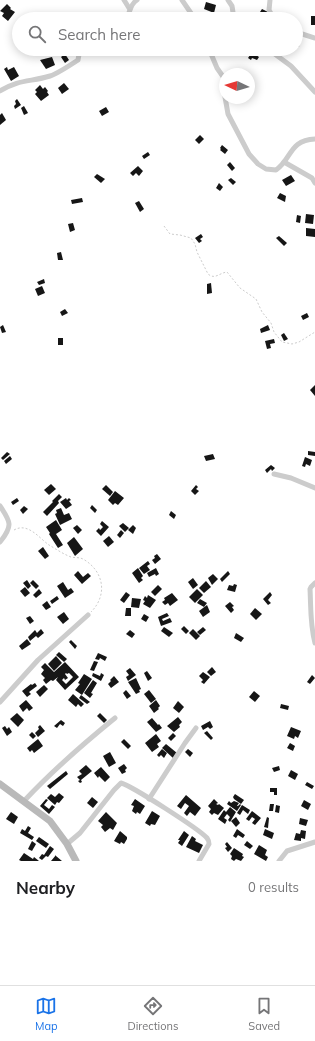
<!DOCTYPE html>
<html lang="en">
<head>
<meta charset="utf-8">
<style>
	body { margin:0; font-family:Mulish,sans-serif; background:#f2f2f2; color:#202124 }
	.compass { position:absolute; left:219px; top:68px; width:36px; height:36px; border-radius:50%; background:#fff; box-shadow:0 2px 10px #0003; rotate:274deg }
	.list { margin:0; padding:0; list-style:none }
	h2 { display:flex; justify-content:space-between; align-items:center; height:52px; margin:0; padding:0 16px; font-size:17px }
	h2 small { font-size:13px; font-weight:400; color:#757577 }
	.icon { flex:none; width:22px; height:22px; fill:none; stroke:currentColor; stroke-width:2; stroke-linecap:round; stroke-linejoin:round }
	.map { position:relative; flex:none; width:315px; height:861px; overflow:hidden }
	.search { position:absolute; background:#fff; box-shadow:0 2px 10px #0003; left:12px; right:12px; top:12px; height:44px; display:flex; align-items:center; gap:10px; box-sizing:border-box; padding:0 14px; border-radius:22px; color:#757577; font-size:15px }
	.sheet { height:124px; background:#fff }
	nav { display:flex; justify-content:space-around; align-items:center; box-sizing:border-box; height:56px; border-top:1px solid #e0e0e0; background:#fff; font-size:11px; color:#757577 }
	nav a { display:grid; justify-items:center; gap:2px }
	nav .on { color:#1a73e8 }
	.map>svg:first-child { display:block }
</style>
</head>
<body>
<div class="map">
<svg width="315" height="861" viewBox="0 0 315 861">
	<rect width="100%" height="100%" fill="#fff"/>
	<g fill="#161616" fill-rule="evenodd">
		<path d="M206,2L216,5L214,13L204,9Z"/>
		<path d="M7,4L11,8L10,9L15,12L8,21L2,16L4,13L0,11Z"/>
		<path d="M262,9L268,12L264,19L258,15Z"/>
		<rect x="311" y="16" width="4" height="9"/>
		<path d="M296,39H300L299,47H296Z"/>
		<path d="M252,52L259,57L257,60L252,58L251,60L248,58Z"/>
		<path d="M65,54L69,60L65,63L61,57Z"/>
		<path d="M52,57L55,65L46,69L40,60Z"/>
		<path d="M7,67L8,70L14,67L19,76L11,81L4,69Z"/>
		<path d="M64,83L69,89L62,94L58,88Z"/>
		<path d="M40,85L43,89L45,87L48,91L47,92L49,95L41,101L35,94L37,92L35,90Z"/>
		<path d="M17,99L21,105L15,109L14,106L16,104L15,101Z"/>
		<path d="M24,106L28,113L24,115L21,108Z"/>
		<path d="M106,107L109,112L102,116L99,111Z"/>
		<path d="M2,113L6,120L0,125V115Z"/>
		<path d="M200,135L204,139L199,144L195,140Z"/>
		<path d="M222,145L228,150L225,154L220,150L221,149L220,148Z"/>
		<path d="M148,152L150,155L144,159L142,156Z"/>
		<path d="M230,162L235,168L232,171L227,165Z"/>
		<path d="M138,166L143,171L139,176L136,173L133,176L130,173Z"/>
		<path d="M97,174L105,179L101,183L94,177Z"/>
		<path d="M291,175L295,181L286,186L282,180Z"/>
		<path d="M231,178L236,182L233,185L228,180Z"/>
		<path d="M219,183L223,187L220,191L216,188Z"/>
		<path d="M280,193L286,196L285,202L277,198Z"/>
		<path d="M82,198L83,202L72,204L71,200Z"/>
		<path d="M139,201L144,209L140,212L135,203Z"/>
		<path d="M306,214L314,215L313,224L305,223Z"/>
		<path d="M297,215L301,216L300,223L296,222Z"/>
		<path d="M73,223L75,230L70,232L68,224Z"/>
		<path d="M306,228L315,229V237L306,236Z"/>
		<path d="M201,234L203,237L200,239L202,241L199,243L195,238Z"/>
		<path d="M279,236L287,243L284,246L276,238Z"/>
		<path d="M61,252L63,260H58L57,253Z"/>
		<path d="M44,279L45,283L39,285L37,282Z"/>
		<path d="M211,283L212,293L207,294V284Z"/>
		<path d="M42,286L45,293L38,296L35,289Z"/>
		<path d="M65,309L68,313L62,316L60,312Z"/>
		<path d="M307,313L309,317L303,320L301,316Z"/>
		<path d="M3,325L6,332L2,333L0,327Z"/>
		<path d="M268,325L270,330L261,333L260,329Z"/>
		<path d="M284,333L288,339L284,341L281,335Z"/>
		<rect x="58" y="338" width="5" height="7"/>
		<path d="M274,339L275,343L270,344L271,348L267,349L265,341Z"/>
		<path d="M315,385V396L310,390Z"/>
		<path d="M308,451L315,452V456L308,455Z"/>
		<path d="M7,452L10,454L3,460L1,458Z"/>
		<path d="M213,454L215,459L206,461L204,456Z"/>
		<path d="M10,456L12,459L6,464L4,461Z"/>
		<path d="M305,457L312,460L310,466L306,464L305,467L302,466Z"/>
		<path d="M271,465L275,468L272,471L271,469L267,473L265,470Z"/>
		<path d="M51,484L56,489L49,495L44,490Z"/>
		<path d="M106,485L113,492L110,496L102,489Z"/>
		<path d="M196,485L198,487L196,489L199,491L195,495L191,491Z"/>
		<path d="M115,491L124,498L118,505L115,503L113,505L108,500Z"/>
		<path d="M59,494L62,497L58,501L59,503L47,516L43,512L53,502L52,501Z"/>
		<path d="M17,498L19,501L13,505L11,502Z"/>
		<path d="M66,498L67,500L69,498L71,500L69,501L72,505L66,509L60,502Z"/>
		<path d="M92,505L97,510L95,513L90,508Z"/>
		<path d="M24,506L28,509L23,514L20,510Z"/>
		<path d="M61,508L64,515L69,513L72,519L60,525L55,514L57,513L56,510Z"/>
		<path d="M171,511L176,515L174,519L169,515Z"/>
		<path d="M56,520L62,530L56,534L63,545L58,548L49,534L50,533L46,527Z"/>
		<path d="M102,521L109,527L101,536L96,531L99,528L100,530L103,527L100,524Z"/>
		<path d="M123,523L129,528L125,532L119,526Z"/>
		<path d="M77,525L82,530L78,534L73,528Z"/>
		<path d="M133,525L136,528L133,534L128,530Z"/>
		<path d="M121,530L124,533L120,538L117,535Z"/>
		<path d="M109,536L114,542L108,547L103,541Z"/>
		<path d="M74,537L83,549L75,556L67,543Z"/>
		<path d="M43,547L49,556L45,559L38,551Z"/>
		<path d="M157,554L161,559L155,564L152,560L155,558L154,556Z"/>
		<path d="M148,561L150,564L147,566L150,570L144,574L139,568Z"/>
		<path d="M138,568L143,576L141,578L143,580L139,583L132,573Z"/>
		<path d="M156,568L159,574L156,576L155,574L149,577L147,573Z"/>
		<path d="M78,571L83,577L88,573L91,576L82,584L74,575Z"/>
		<path d="M228,571L230,574L222,582L220,579Z"/>
		<path d="M213,574L218,579L212,585L208,578Z"/>
		<path d="M193,578L198,585L193,589L188,582Z"/>
		<path d="M27,580L31,586L28,589L23,583Z"/>
		<path d="M33,580L39,586L36,589L30,583Z"/>
		<path d="M206,581L211,587L204,593L199,588Z"/>
		<path d="M63,582L68,590L71,588L74,592L65,598L57,586Z"/>
		<path d="M234,584L237,585L235,592L227,590L229,585L233,586Z"/>
		<path d="M158,585L162,589L155,596L151,592Z"/>
		<path d="M25,587L30,593L25,597L20,591Z"/>
		<path d="M39,589L42,593L36,598L33,595Z"/>
		<path d="M197,589L203,595L195,603L189,597Z"/>
		<path d="M126,592L130,595L124,603L120,600Z"/>
		<path d="M270,592L272,595L268,600L271,603L268,605L263,599Z"/>
		<path d="M172,593L178,600L170,606L168,603L165,605L162,602L165,600L164,598Z"/>
		<path d="M148,595L156,600L150,608L143,604L145,601L143,600L145,596L147,598Z"/>
		<path d="M57,596L59,599L52,604L50,601Z"/>
		<path d="M132,598L141,599L139,608L131,607Z"/>
		<path d="M200,599L207,603L204,607L197,603Z"/>
		<path d="M47,601L51,607L46,610L42,605Z"/>
		<path d="M230,602L234,606L232,607L234,610L231,613L225,606Z"/>
		<path d="M207,605L210,612L203,617L199,611Z"/>
		<path d="M126,608H131V616H125Z"/>
		<path d="M255,608L262,614L256,620L250,614Z"/>
		<path d="M64,612L69,619L63,624L57,617Z"/>
		<path d="M167,613L169,616L162,619L163,621L170,618L172,622L161,626L158,617Z"/>
		<path d="M144,614L149,617L146,622L141,619Z"/>
		<path d="M30,616L34,621L30,624L26,618Z"/>
		<path d="M184,626L189,631L186,634L181,629Z"/>
		<path d="M164,627L173,633L169,637L161,631Z"/>
		<path d="M203,627L206,630L200,635L197,632Z"/>
		<path d="M41,629L44,633L38,638L36,636L30,641L28,637L35,630L37,633Z"/>
		<path d="M193,629L200,636L196,640L189,633Z"/>
		<path d="M130,630L135,634L132,638L126,634Z"/>
		<path d="M236,633L244,638L241,642L234,638Z"/>
		<path d="M27,639L31,644L22,650L19,646Z"/>
		<path d="M71,640L77,646L75,649L69,642Z"/>
		<path d="M59,652L67,659L64,662L56,655Z"/>
		<path d="M98,653L107,657L105,661L100,658L99,660L95,659Z"/>
		<path d="M56,656L62,663L54,671L48,664Z"/>
		<path d="M94,661L98,662L94,671L90,670Z"/>
		<path d="M65,662L79,677L65,690L56,680L58,677L53,681L51,680L46,684L43,680L45,678L41,674L44,670L41,667L45,663L54,672ZM66,673L67,674L69,673L73,677L66,684L62,680L64,678L65,680L68,678L65,674Z"/>
		<path d="M212,667L216,672L211,676L207,672Z"/>
		<path d="M130,668L136,675L128,681L126,677L129,675L126,671Z"/>
		<path d="M147,671L152,678L148,681L144,673Z"/>
		<path d="M203,672L210,677L204,684L201,682L203,680L199,676Z"/>
		<path d="M93,673L100,676L101,673L104,675L101,681L92,676Z"/>
		<path d="M84,674L92,679L82,695L75,690L80,684L78,683Z"/>
		<path d="M312,675L315,678L310,684L307,682Z"/>
		<path d="M114,676L119,682L111,688L108,684L111,681L110,680Z"/>
		<path d="M136,678L141,689L139,690L140,692L136,694L128,682Z"/>
		<path d="M93,680L97,683L91,693L93,694L90,698L84,693Z"/>
		<path d="M35,683L37,686L29,692L31,694L27,697L22,691L31,684L32,685Z"/>
		<path d="M44,685L48,689L40,697L36,692Z"/>
		<path d="M126,690L131,696L127,699L123,693Z"/>
		<path d="M149,690L156,699L151,703L144,694Z"/>
		<path d="M254,691L260,696L255,702L249,697Z"/>
		<path d="M73,694L84,704L81,707L78,704L76,707L68,700Z"/>
		<path d="M81,695L90,702L87,704L79,698Z"/>
		<path d="M26,700L33,708L29,711L27,708L23,712L19,706Z"/>
		<path d="M156,700L160,706L158,708L159,709L154,713L149,706Z"/>
		<path d="M178,701L184,707L179,713L173,708Z"/>
		<path d="M281,704L289,706L288,710L280,708Z"/>
		<path d="M17,713L24,720L18,727L10,719Z"/>
		<path d="M100,713L107,720L104,723L97,716Z"/>
		<path d="M178,717L182,722L179,725L180,727L174,732L167,726Z"/>
		<path d="M152,718L158,725L159,724L162,728L156,732L147,722Z"/>
		<path d="M61,720L65,723L63,726L60,724L57,728L54,726Z"/>
		<path d="M210,721L213,727L210,729L208,727L203,730L201,726Z"/>
		<path d="M40,725L45,731L38,737L35,733L39,729L38,727Z"/>
		<path d="M5,726L7,729L9,727L12,732L7,736L2,728Z"/>
		<path d="M291,727L301,731L298,738L295,736L294,739L287,736Z"/>
		<path d="M207,731L213,738L211,740L204,733Z"/>
		<path d="M32,732L36,736L33,739L29,735Z"/>
		<path d="M173,733L176,736L171,741L168,738Z"/>
		<path d="M156,734L161,741L157,744L159,747L152,752L145,743Z"/>
		<path d="M38,739L43,746L34,753L32,750L30,752L27,748Z"/>
		<path d="M124,739L131,746L128,749L121,742Z"/>
		<path d="M290,743L295,746L293,751L287,748Z"/>
		<path d="M166,744L177,753L173,758L162,748Z"/>
		<path d="M162,749L167,753L164,758L161,755L159,757L157,755Z"/>
		<path d="M188,749L193,753L190,757L185,752Z"/>
		<path d="M110,752L116,763L109,767L103,756Z"/>
		<path d="M124,764L127,768L125,770L126,772L122,774L118,768Z"/>
		<path d="M86,765L92,771L81,780L82,782L80,783L78,781L80,780L77,777L82,774L79,771Z"/>
		<path d="M279,766L280,770L274,772L272,768Z"/>
		<path d="M101,767L110,777L105,782L99,776L98,778L94,773Z"/>
		<path d="M291,770L298,774L295,780L288,776Z"/>
		<path d="M66,771L68,774L50,789L47,786Z"/>
		<path d="M307,782L314,786L312,789L305,785Z"/>
		<path d="M270,788H277V795H274V792H270Z"/>
		<path d="M59,793L64,797L59,803L57,802L55,805L47,798L51,794L55,797Z"/>
		<path d="M235,794L244,800L241,804L234,799L233,797Z"/>
		<path d="M186,795L201,808L195,816L190,812L187,816L184,813L189,806L185,803L181,809L177,806Z"/>
		<path d="M92,797L98,802L93,808L87,803Z"/>
		<path d="M46,799L48,800L44,805L49,809L52,805L55,807L49,814L40,806Z"/>
		<path d="M135,799L145,806L140,814L137,812L136,814L132,811L134,806L131,805Z"/>
		<path d="M214,799L218,803L216,804L218,805L219,804L224,808L218,815L214,813L212,815L209,812L211,809L208,806Z"/>
		<path d="M304,800L311,804L308,810L301,806Z"/>
		<path d="M229,801L231,803L234,801L239,803L237,806H238L240,804L241,805L237,811L227,804Z"/>
		<path d="M270,804H274L273,811H269Z"/>
		<path d="M242,805L250,810L248,814L243,810L240,815L237,813Z"/>
		<path d="M276,805L280,806L279,813L275,812Z"/>
		<path d="M230,807L236,812L230,822L228,820L230,817L227,814L224,818L227,820L225,824L218,819L224,810L226,812Z"/>
		<path d="M152,811L160,816L155,825L151,824L150,826L145,823Z"/>
		<path d="M252,811L261,818L255,825L252,823L255,819L252,817L249,821L246,819Z"/>
		<path d="M11,812L18,817L14,824L6,819Z"/>
		<path d="M106,812L117,823L113,830L110,828L105,832L101,827L103,825L98,821Z"/>
		<path d="M236,817L240,823L236,827L231,821Z"/>
		<path d="M267,817L269,818L268,828L264,827Z"/>
		<path d="M300,818L308,820L306,826L299,824Z"/>
		<path d="M28,826L31,828L28,833L34,837L32,840L20,833L22,829L25,831Z"/>
		<path d="M237,829L245,835L243,838L238,835L236,838L233,836Z"/>
		<path d="M265,829L274,833L272,839L263,835Z"/>
		<path d="M301,830L306,831L305,839L301,838V841L294,840L296,833L300,834Z"/>
		<path d="M120,831L127,837V839L124,844L121,842L120,844L114,841Z"/>
		<path d="M184,831L189,835L182,846L178,843L180,840H178Z"/>
		<path d="M192,836L196,839L195,841L203,845L199,853L186,847Z"/>
		<path d="M39,837L49,844L46,848L36,841Z"/>
		<path d="M32,841L36,844L32,851L28,849Z"/>
		<path d="M247,841L253,846L250,849L244,845Z"/>
		<path d="M227,842L232,848L228,852L225,848L227,847L225,844Z"/>
		<path d="M259,845L267,850L265,855L268,857L266,861L254,854Z"/>
		<path d="M50,846L54,849L48,857L46,856L42,860L39,858L42,854L44,855Z"/>
		<path d="M234,848L243,854L242,856L244,857L241,861L236,859L234,861L231,859L232,856L230,854Z"/>
		<path d="M24,853L33,859L34,857L39,861H21L19,860Z"/>
		<path d="M56,855V856L62,861H51Z"/>
	</g>
	<g fill="none" stroke-linecap="round" stroke-linejoin="round">
		<g stroke="#ccc" stroke-width="1" stroke-dasharray="2 2" stroke-linecap="butt">
			<path d="M164,226L170,234L180,235L191,238L195,244L197,252L208,274C215,280 219,273 227,272L240,288L256,299L262,312L271,323L274,332L282,342L292,344L299,342L315,332"/>
			<path d="M14,530C28,522 39,538 49,545C56,549 63,554 71,557C75,558 79,557 83,559C104,571 108,595 91,612"/>
		</g>
		<g stroke="#ccc" stroke-width="5">
			<path d="M124,0L129,8"/>
			<path d="M182,0L195,19"/>
			<path d="M228,0L232,6L234,19"/>
			<path d="M270,0L269,10L274,19"/>
			<path d="M126,19C131,12 129,5 137,0"/>
			<path d="M296,32L315,38"/>
			<path d="M209,49L217,68L224,78L225,97L228,114L249,154L258,164L266,169L276,170C292,159 289,140 315,139"/>
			<path d="M268,49L291,66L315,92"/>
			<path d="M0,91C19,79 31,82 50,76C56,74 72,64 78,60L80,49"/>
			<path d="M284,162L312,178L315,183"/>
			<path d="M274,474L291,478L315,488"/>
			<path d="M0,506C11,522 13,526 0,542"/>
			<path d="M315,583L311,587L310,589C311,607 310,625 315,643"/>
			<path d="M0,702L38,660L88,615"/>
			<path d="M149,799L185,743L196,728"/>
			<path d="M24,801C52,771 83,744 115,718"/>
			<path d="M67,844L80,833L114,790L121,783C132,786 199,829 207,838C209,841 209,841 209,844L199,861"/>
			<path d="M279,861L287,851L315,842"/>
		</g>
		<path stroke="#b9b9b9" stroke-width="7" d="M0,784L50,821L67,844L76,861"/>
	</g>
</svg>
<svg class="compass" viewBox="-18 -18 36 36"><path d="M0-13l5 13h-10z" fill="#e53935"/><path d="M0 13l5-13h-10z" fill="#757577"/></svg>
<div class="search"><svg class="icon" aria-label="search" viewBox="0 0 24 24"><circle cx="10" cy="10" r="6"/><path d="M15 15l6 6"/></svg>Search here</div>
</div>
<section class="sheet">
<h2>Nearby<small>0 results</small></h2>
<ul class="list">
</ul>
</section>
<nav>
<a class="on"><svg class="icon" aria-label="map" viewBox="0 0 24 24"><path d="M3 6l6-2 6 2 6-2v14l-6 2-6-2-6 2zM9 4v14M15 6v14"/></svg>Map</a>
<a><svg class="icon" aria-label="directions" viewBox="0 0 24 24"><path d="M12 3l9 9-9 9-9-9zM9 14v-3h6M13 9l2 2-2 2"/></svg>Directions</a>
<a><svg class="icon" aria-label="saved" viewBox="0 0 24 24"><path d="M7 4h10v16l-5-4-5 4z"/></svg>Saved</a>
</nav>
</body>
</html>
